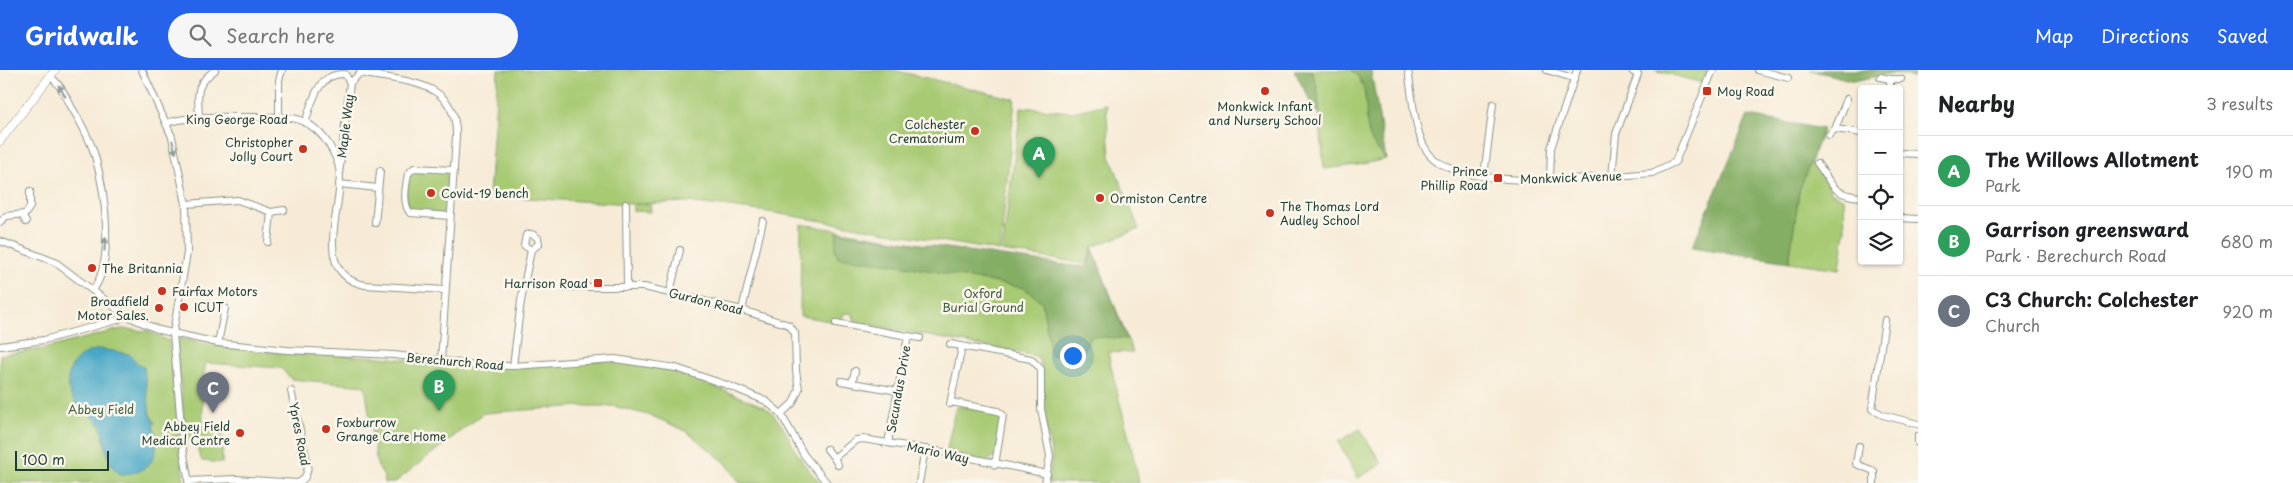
<!DOCTYPE html>
<html lang="en">
<head>
<meta charset="utf-8">
<style>
	body { margin:0; font-family:"Playpen Sans",sans-serif; background:#f6f6f6; color:#202124 }
	.controls { position:absolute; right:15px; top:15px; display:grid; overflow:hidden; border-radius:5px; box-shadow:0 1px 4px #0004 }
	.controls button { width:45px; height:45px; display:grid; place-items:center; padding:0; border:0; border-bottom:1px solid #e0e0e0; background:#fff; color:#202124; font:25px sans-serif }
	.scale { position:absolute; left:15px; bottom:12px; width:94px; box-sizing:border-box; padding-left:5px; border:2px solid #1f3d34; border-top:0; font-size:14px; line-height:18px; white-space:nowrap; color:#1f3d34; -webkit-text-stroke:4px #fbf7ec; paint-order:stroke }
	.you { position:absolute; left:1072px; top:285px; width:18px; height:18px; margin:-12px; border:4px solid #fff; border-radius:50%; background:#1a73e8; box-shadow:0 0 0 8px #1a73e833 }
	.badge { display:grid; place-items:center; width:32px; height:32px; border-radius:50%; background:#2563eb; color:#fff; font-size:16px; font-weight:700 }
	.pin { position:absolute; translate:-50% -41px; filter:drop-shadow(0 1px 2px #0008) }
	.pin::after { content:''; position:absolute; top:26px; width:18px; height:15px; background:inherit; clip-path:polygon(0 0,100% 0,50% 100%) }
	.list { margin:0; padding:0; list-style:none }
	h2 { display:flex; justify-content:space-between; align-items:center; height:65px; margin:0; padding:0 20px; font-size:21px }
	h2 small { font-size:16px; font-weight:400; color:#757577 }
	.list li { display:grid; grid-template-columns:32px 1fr auto; gap:15px; align-items:center; box-sizing:border-box; height:70px; padding:0 20px; border-top:1px solid #e0e0e0 }
	.list b { display:block; font-size:19px; white-space:nowrap }
	.list p { margin:0; font-size:16px; white-space:nowrap; color:#757577 }
	.list em { font-size:16px; font-style:normal; color:#757577 }
	.icon { flex:none; width:28px; height:28px; fill:none; stroke:currentColor; stroke-width:2; stroke-linecap:round; stroke-linejoin:round }
	.map { position:relative; flex:none; width:1918px; height:413px; overflow:hidden }
	header { display:flex; align-items:center; gap:30px; box-sizing:border-box; height:70px; padding:0 25px; background:#2563eb; color:#fff }
	header strong { font-size:24px }
	nav { display:flex; gap:28px; margin-inline-start:auto; font-size:18px }
	.search { width:350px; height:45px; background:#f6f6f6; display:flex; align-items:center; gap:12px; box-sizing:border-box; padding:0 18px; border-radius:28px; color:#757577; font-size:19px }
	main { display:flex }
	aside { flex:1; background:#fff }
	.map>svg:first-child { display:block }
</style>
</head>
<body>
<header>
<strong>Gridwalk</strong>
<div class="search"><svg class="icon" aria-label="search" viewBox="0 0 24 24"><circle cx="10" cy="10" r="6"/><path d="M15 15l6 6"/></svg>Search here</div>
<nav><a>Map</a><a>Directions</a><a>Saved</a></nav>
</header>
<main>
<div class="map">
<svg width="1918" height="413" viewBox="0 0 1918 413">
	<rect width="100%" height="100%" fill="#fbf7ec"/>
	<filter id="ink" filterUnits="userSpaceOnUse"><feTurbulence type="fractalNoise" baseFrequency=".02" numOctaves="2"/><feDisplacementMap in="SourceGraphic" scale="10" xChannelSelector="R" yChannelSelector="G"/><feConvolveMatrix kernelMatrix="1 2 1 2 8 2 1 2 1" color-interpolation-filters="sRGB"/></filter>
	<filter id="wash" filterUnits="userSpaceOnUse"><feTurbulence type="fractalNoise" baseFrequency=".0096" numOctaves="4" result="noise"/><feDisplacementMap in="SourceGraphic" scale="20" xChannelSelector="R" yChannelSelector="G"/><feGaussianBlur stdDeviation="1.12" result="paint"/><feColorMatrix in="noise" values="0 0 0 0 0 0 0 0 0 0 0 0 0 0 0 0 0 1.4 0 .05"/><feComposite in="paint" operator="in"/></filter>
	<g filter="url(#wash)">
		<rect width="100%" height="100%" fill="#f7ebd7"/>
		<g fill="#a7ca73" stroke="#638454">
			<path d="M498,0H893L1015,29L1000,181L769,142L688,132L635,134H650L651,142L633,141V134L489,126Z"/>
			<path d="M1311,0H1351L1358,5L1364,19L1371,69L1386,89L1358,95L1324,99L1317,16Z"/>
			<path d="M1655,0H1708L1702,13Z"/>
			<path d="M1106,34L1110,86L1139,159L1092,177L1133,283L1108,282C1117,327 1131,369 1139,413H1048L1052,387L1043,339L1042,296L1036,286L855,252L853,244L844,243L843,247L836,252L800,246L801,154L1033,193L1088,197L1090,183L1087,194L1002,181L1021,37L1072,42Z"/>
			<path d="M1809,92L1820,100L1831,122L1844,129L1845,160L1840,199L1789,192L1799,121Z"/>
			<path d="M412,100L447,101L445,144L411,141C404,129 406,112 412,100Z"/>
			<path d="M121,259L147,261L169,271L184,413H0V285L43,279Z"/>
			<path d="M176,268L218,276L280,283L381,287L476,297L614,290L653,295L688,306L765,337C782,350 788,367 798,385C804,395 812,404 820,413H740L726,393L686,361L652,346L614,336H581L484,343L394,413H384V407L377,395L365,316L291,309L281,298L206,293L202,312L203,358L198,360L186,372Z"/>
			<path d="M960,336L994,342L1002,353L995,386L987,391L949,385L947,379L955,339Z"/>
			<path d="M1360,359L1382,394L1358,408L1338,372Z"/>
			<path d="M199,360L223,361L222,393L202,391L198,382Z"/>
		</g>
		<g fill="#85ae65" stroke="#52764c">
			<path d="M1294,0H1311L1317,16L1320,43L1316,42Z"/>
			<path d="M1351,0H1371L1386,89C1381,83 1375,77 1371,70C1361,48 1374,16 1351,0Z"/>
			<path d="M1811,0H1918V8L1893,3L1854,11Z"/>
			<path d="M1748,46L1823,59L1799,121L1789,192L1692,177Z"/>
			<path d="M837,162L1078,197L1088,196L1092,177L1127,269L1091,266L1081,284L1051,286L1042,232L1024,218L900,195L838,187L835,181Z"/>
		</g>
		<path fill="#47a7c6" stroke="#33727d" d="M101,279L129,284L140,296L144,297L150,344L155,353L153,355C163,384 151,404 120,404C104,392 107,372 100,355C95,346 83,343 77,335C57,310 72,282 101,279Z"/>
	</g>
	<g filter="url(#ink)">
		<g fill="none" stroke-linecap="round" stroke-linejoin="round">
			<defs>
				<g id="minor">
					<path d="M142,0L172,67L186,134L187,183L173,263L183,379L189,413"/>
					<path d="M1408,0C1412,23 1414,62 1427,81C1456,125 1604,107 1652,103L1675,92L1713,0"/>
					<path d="M1547,0L1573,8"/>
					<path d="M1758,0L1788,8"/>
					<path d="M51,7C61,15 66,27 72,38C81,53 90,69 95,86C105,121 115,191 93,220"/>
					<path d="M1880,7L1890,9V19"/>
					<path d="M1890,9H1901"/>
					<path d="M1847,29L1835,59L1862,63"/>
					<path d="M199,47C198,23 194,16 215,0"/>
					<path d="M279,47V10L282,0"/>
					<path d="M166,53C195,45 224,47 254,47C266,47 279,46 292,48C305,50 316,58 324,68C330,75 337,88 339,98C346,134 308,204 365,215L445,220"/>
					<path d="M305,53C312,32 318,2 345,4L350,13L360,3C404,12 458,9 456,67L441,291"/>
					<path d="M1829,65L1835,59"/>
					<path d="M1899,83L1918,84"/>
					<path d="M1817,93C1833,114 1831,125 1862,127"/>
					<path d="M340,97L350,13"/>
					<path d="M1484,106L1493,34"/>
					<path d="M1612,107L1616,64L1638,4L1633,2"/>
					<path d="M1550,109L1551,78L1577,0"/>
					<path d="M339,114L378,118"/>
					<path d="M186,134L238,130L271,142L284,140"/>
					<path d="M626,134L627,216"/>
					<path d="M22,145L26,152"/>
					<path d="M450,146L410,143C402,133 406,115 408,104L414,98L454,100"/>
					<path d="M1899,148L1918,149"/>
					<path d="M0,152L6,146L25,144L30,137V121"/>
					<path d="M375,153L380,101"/>
					<path d="M0,171L55,192L125,245L159,260L218,273L287,280L394,285L476,295L513,296L615,289L676,298L727,315L766,331L781,344L804,385L827,413"/>
					<path d="M268,172L271,142"/>
					<path d="M524,217H644L742,240L789,255L795,263L796,301L799,319L793,333L781,344"/>
					<path d="M670,222L680,180"/>
					<path d="M742,240L763,151"/>
					<path d="M1885,250L1872,339L1883,345L1918,354"/>
					<path d="M836,253L908,266L888,373"/>
					<path d="M908,266L920,268"/>
					<path d="M218,273L225,238"/>
					<path d="M950,274L1031,289L1041,299V339L1050,386L1045,413"/>
					<path d="M0,276L44,270L117,250L125,245"/>
					<path d="M513,296L521,231L531,180L524,175L526,165L532,164L538,168L539,174L531,180"/>
					<path d="M841,311L898,321"/>
					<path d="M852,313L855,301"/>
					<path d="M951,332L998,341L1003,345L995,395"/>
					<path d="M950,334L962,277"/>
					<path d="M1918,366V373"/>
					<path d="M1859,376L1856,394L1874,401V413"/>
					<path d="M827,379L834,388"/>
					<path d="M838,395L834,388L856,370L863,369L943,382L1047,404"/>
					<path d="M188,411L236,409L298,413C306,409 307,404 308,395L291,321"/>
					<path d="M919,413L925,379"/>
				</g>
				<path id="major" d="M0,71L55,0"/>
			</defs>
			<use href="#minor" stroke="#8b9486" stroke-width="8"/>
			<use href="#major" stroke="#8b9486" stroke-width="9"/>
			<use href="#minor" stroke="#fff" stroke-width="6"/>
			<use href="#major" stroke="#fff" stroke-width="8"/>
		</g>
		<defs><path id="oneway-solid" d="M-6-.8H1V-3.2L6.5 0L1 3.2V.8H-6Z" transform="scale(1.25)"/></defs>
		<g fill="#8f9e9a">
			<use href="#oneway-solid" transform="translate(62 21) rotate(-121)"/>
			<use href="#oneway-solid" transform="translate(174 77) rotate(75)"/>
			<use href="#oneway-solid" transform="translate(105 174) rotate(-86)"/>
		</g>
	</g>
	<g fill="#c8321e" stroke="#fbf7ec" stroke-width="2">
		<circle cx="1265" cy="21" r="5"/>
		<rect x="1702" y="16" width="10" height="10" rx="2.5"/>
		<circle cx="975" cy="61" r="5"/>
		<circle cx="303" cy="79" r="5"/>
		<rect x="1493" y="103" width="10" height="10" rx="2.5"/>
		<circle cx="431" cy="123" r="5"/>
		<circle cx="1100" cy="128" r="5"/>
		<circle cx="1270" cy="143" r="5"/>
		<circle cx="92" cy="198" r="5"/>
		<rect x="593" y="208" width="10" height="10" rx="2.5"/>
		<circle cx="162" cy="221" r="5"/>
		<circle cx="184" cy="237" r="5"/>
		<circle cx="159" cy="238" r="5"/>
		<circle cx="326" cy="359" r="5"/>
		<circle cx="240" cy="363" r="5"/>
	</g>
	<g text-anchor="middle" dominant-baseline="central" stroke-width="5" stroke-linejoin="round" paint-order="stroke">
		<g font-size="12" fill="#1f3d34" stroke="#fbf7ec" text-anchor="start">
			<text x="1717" y="21">Moy Road</text>
			<text x="1265" y="36" text-anchor="middle">Monkwick Infant<tspan x="1265" dy="14">and Nursery School</tspan></text>
			<text x="965" y="54" text-anchor="end">Colchester<tspan x="965" dy="14">Crematorium</tspan></text>
			<text x="293" y="72" text-anchor="end">Christopher<tspan x="293" dy="14">Jolly Court</tspan></text>
			<text x="1488" y="101" text-anchor="end">Prince<tspan x="1488" dy="14">Phillip Road</tspan></text>
			<text x="441" y="123">Covid-19 bench</text>
			<text x="1110" y="128">Ormiston Centre</text>
			<text x="1280" y="136">The Thomas Lord<tspan x="1280" dy="14">Audley School</tspan></text>
			<text x="102" y="198">The Britannia</text>
			<text x="588" y="213" text-anchor="end">Harrison Road</text>
			<text x="172" y="221">Fairfax Motors</text>
			<text x="149" y="231" text-anchor="end">Broadfield<tspan x="149" dy="14">Motor Sales.</tspan></text>
			<text x="194" y="237">ICUT</text>
			<text x="336" y="352">Foxburrow<tspan x="336" dy="14">Grange Care Home</tspan></text>
			<text x="230" y="356" text-anchor="end">Abbey Field<tspan x="230" dy="14">Medical Centre</tspan></text>
		</g>
		<g font-size="12" fill="#1f3d34" stroke="#fbf7ec">
			<text x="237" y="49">King George Road</text>
			<text transform="translate(345 56) rotate(-83)">Maple Way</text>
			<text transform="translate(1571 107) rotate(-2)">Monkwick Avenue</text>
			<text transform="translate(706 231) rotate(14)">Gurdon Road</text>
			<text transform="translate(455 291) rotate(5)">Berechurch Road</text>
			<text transform="translate(898 319) rotate(-80)">Secundus Drive</text>
			<text transform="translate(300 364) rotate(79)">Ypres Road</text>
			<text transform="translate(938 382) rotate(12)">Mario Way</text>
		</g>
		<g font-size="12" fill="#416044" stroke="#fbf7ec">
			<text x="983" y="223">Oxford<tspan x="983" dy="14">Burial Ground</tspan></text>
			<text x="101" y="339">Abbey Field</text>
		</g>
	</g>
</svg>
<div class="controls">
<button>+</button>
<button>−</button>
<button><svg class="icon" aria-label="locate" viewBox="0 0 24 24"><circle cx="12" cy="12" r="6"/><path d="M12 2v4M12 18v4M2 12h4M18 12h4"/></svg></button>
<button><svg class="icon" aria-label="layers" viewBox="0 0 24 24"><path d="M12 4l9 5-9 5-9-5zM3 14l9 5 9-5"/></svg></button>
</div>
<div class="scale">100 m</div>
<div class="you"></div>
<div class="pin badge" style="left:1039px;top:108px;background:#2e9e5b">A</div>
<div class="pin badge" style="left:439px;top:341px;background:#2e9e5b">B</div>
<div class="pin badge" style="left:213px;top:343px;background:#6b7280">C</div>
</div>
<aside>
<h2>Nearby<small>3 results</small></h2>
<ul class="list">
<li><span class="badge" style="background:#2e9e5b">A</span><div><b>The Willows Allotment</b><p>Park</p></div><em>190 m</em></li>
<li><span class="badge" style="background:#2e9e5b">B</span><div><b>Garrison greensward</b><p>Park · Berechurch Road</p></div><em>680 m</em></li>
<li><span class="badge" style="background:#6b7280">C</span><div><b>C3 Church: Colchester</b><p>Church</p></div><em>920 m</em></li>
</ul>
</aside>
</main>
</body>
</html>
